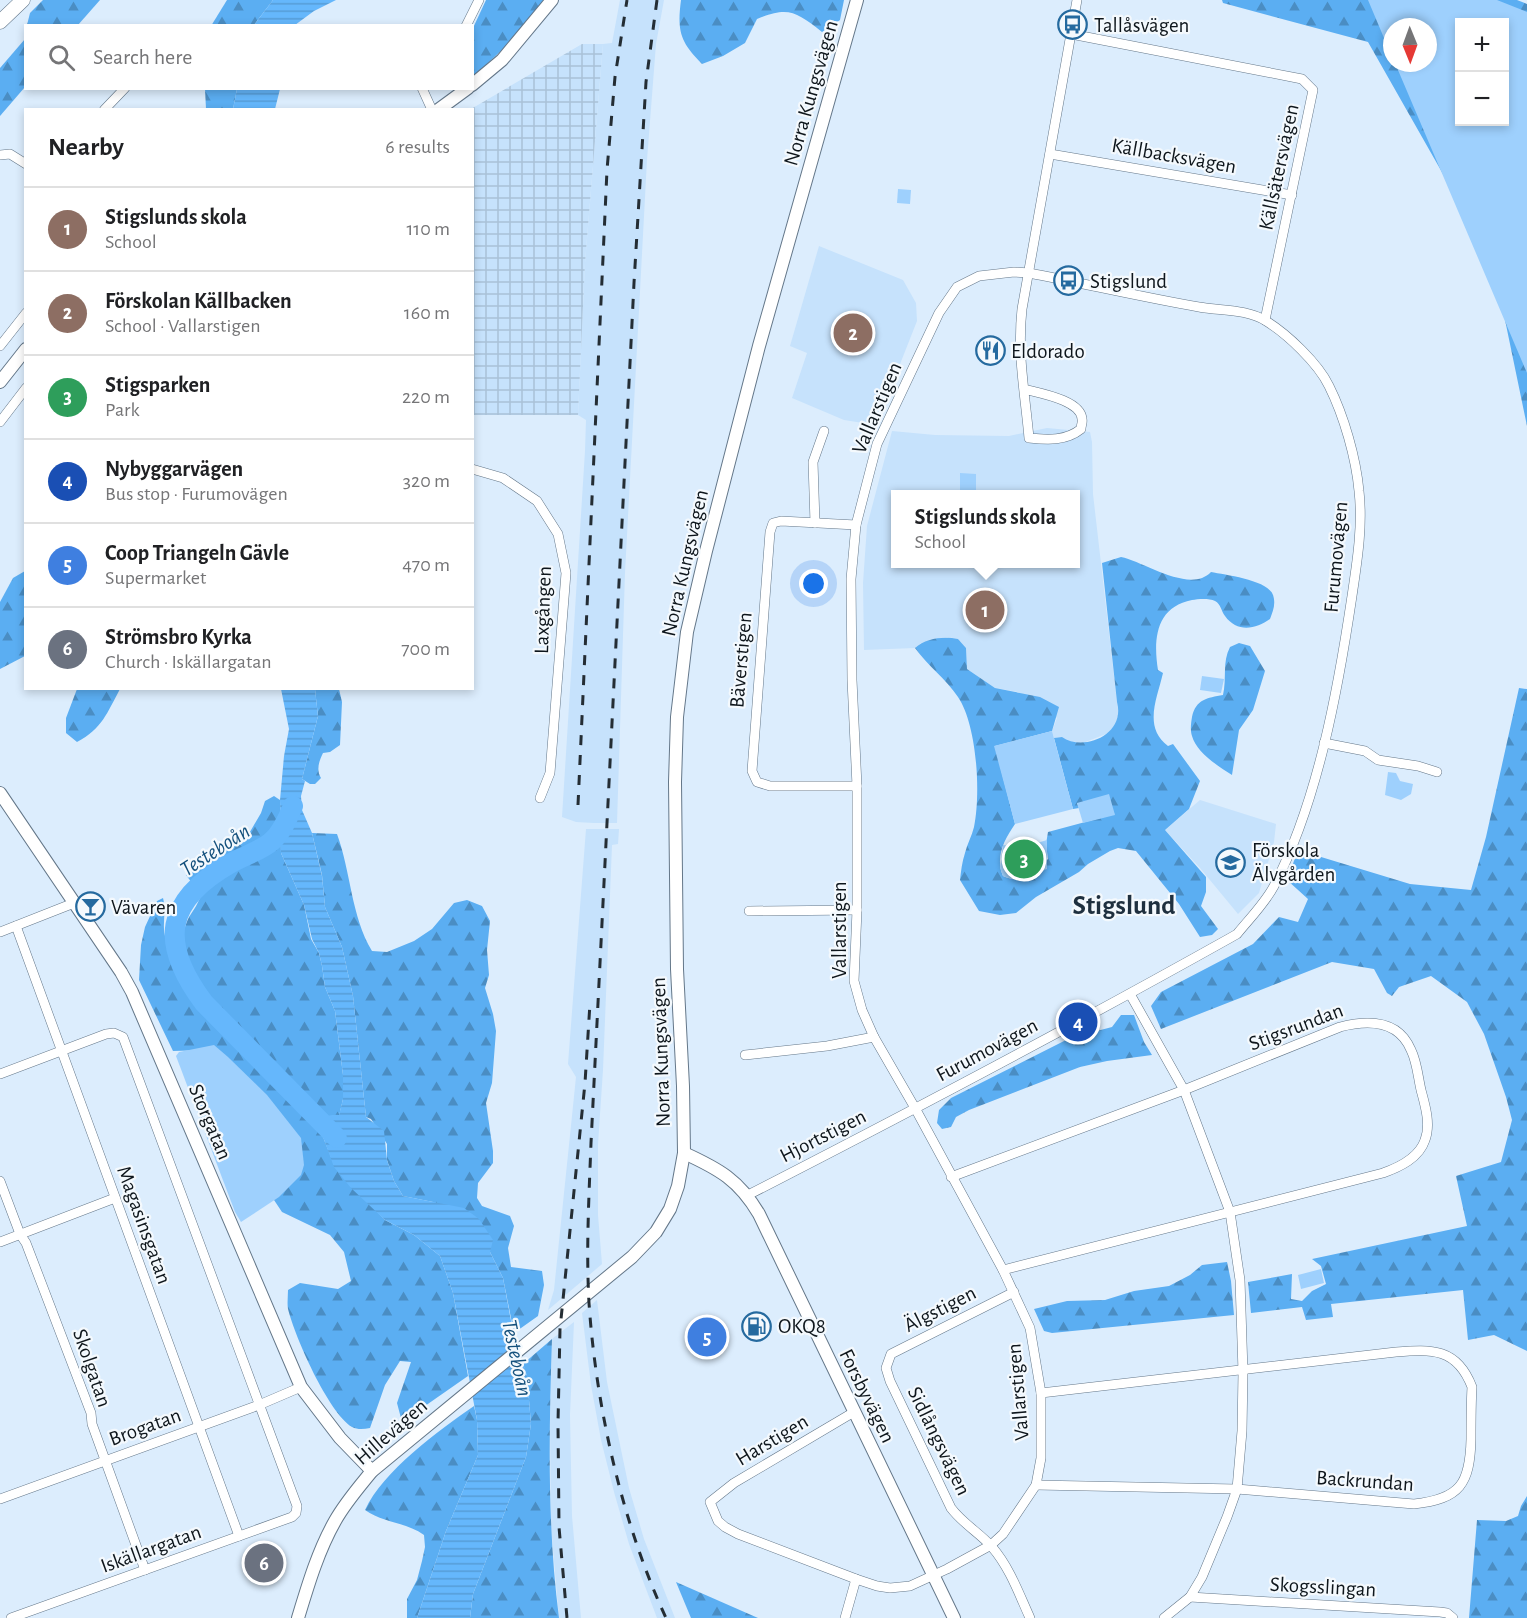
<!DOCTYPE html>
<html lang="en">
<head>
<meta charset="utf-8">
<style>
	body { margin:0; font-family:"Alegreya Sans",sans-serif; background:#f2f2f2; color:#202124 }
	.controls { position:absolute; right:18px; top:18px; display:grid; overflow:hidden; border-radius:0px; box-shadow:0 3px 9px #0003 }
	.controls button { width:54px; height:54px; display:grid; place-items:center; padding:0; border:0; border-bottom:2px solid #e0e0e0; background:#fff; color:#202124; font:30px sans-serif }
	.compass { position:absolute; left:1383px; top:18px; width:54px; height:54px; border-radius:50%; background:#fff; box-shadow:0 3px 9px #0003; rotate:179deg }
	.you { position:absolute; left:814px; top:584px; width:21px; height:21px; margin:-15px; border:4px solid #fff; border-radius:50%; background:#1a73e8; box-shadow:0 0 0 9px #1a73e833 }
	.badge { display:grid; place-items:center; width:39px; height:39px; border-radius:50%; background:#db2777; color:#fff; font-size:20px; font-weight:700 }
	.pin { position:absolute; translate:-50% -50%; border:3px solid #fff; box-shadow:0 2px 6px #0006 }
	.popup { position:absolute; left:891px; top:490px; width:189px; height:78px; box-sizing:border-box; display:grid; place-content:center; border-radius:0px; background:#fff; filter:drop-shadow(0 2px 4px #0005); font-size:20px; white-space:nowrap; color:#757577 }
	.popup b { font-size:22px; color:#202124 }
	.popup::after { content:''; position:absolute; left:50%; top:100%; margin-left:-12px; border:12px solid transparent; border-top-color:#fff }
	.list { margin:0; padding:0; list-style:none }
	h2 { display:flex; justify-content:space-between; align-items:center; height:78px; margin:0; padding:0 24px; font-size:26px }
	h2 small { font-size:20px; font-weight:400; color:#757577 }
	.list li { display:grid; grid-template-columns:39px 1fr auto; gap:18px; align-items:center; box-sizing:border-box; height:84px; padding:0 24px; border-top:2px solid #e0e0e0 }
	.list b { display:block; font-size:22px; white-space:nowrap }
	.list p { margin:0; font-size:20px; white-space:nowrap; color:#757577 }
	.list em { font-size:20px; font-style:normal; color:#757577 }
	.icon { flex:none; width:33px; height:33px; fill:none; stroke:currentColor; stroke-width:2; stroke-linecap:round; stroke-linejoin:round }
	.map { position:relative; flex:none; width:1527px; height:1618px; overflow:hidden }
	.search { position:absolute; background:#fff; box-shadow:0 3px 9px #0003; left:24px; top:24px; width:450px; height:66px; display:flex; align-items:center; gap:15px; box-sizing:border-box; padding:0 21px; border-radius:0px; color:#757577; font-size:22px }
	.panel { position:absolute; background:#fff; box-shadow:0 3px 9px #0003; left:24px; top:108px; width:450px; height:582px; border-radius:0px }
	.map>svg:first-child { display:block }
</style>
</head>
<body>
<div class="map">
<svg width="1527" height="1618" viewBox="0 0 1527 1618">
	<defs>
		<pattern id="industrial-grid" width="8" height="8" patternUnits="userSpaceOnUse" patternTransform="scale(1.5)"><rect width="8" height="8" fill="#c6e2fc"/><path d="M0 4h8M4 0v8" fill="none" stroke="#a9c1d7"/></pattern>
		<pattern id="forest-firs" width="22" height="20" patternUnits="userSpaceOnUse" patternTransform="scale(1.5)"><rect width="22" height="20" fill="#5baef2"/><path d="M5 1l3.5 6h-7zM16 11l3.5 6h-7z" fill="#4a8dc3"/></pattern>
		<pattern id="water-rules" width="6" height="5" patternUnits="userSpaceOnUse" patternTransform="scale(1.5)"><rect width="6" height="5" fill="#65b7fc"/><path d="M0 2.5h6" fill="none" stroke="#569dd7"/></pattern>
	</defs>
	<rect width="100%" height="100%" fill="#dcedfd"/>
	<g fill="#c6e2fc" fill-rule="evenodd">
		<path d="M620,0H664L656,44L647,160L625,573L617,823H594L576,822L562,817L585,451L586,420L578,415L585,263L603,44L612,43Z"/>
		<path d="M819,246L903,280L916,303L917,321L876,425L844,420L792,398L807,353L790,346Z"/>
		<path d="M1047,428L1090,432L1092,442L1093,494L1117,702L1120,712L1114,728L1106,734L1083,743L1069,742L1062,737L1054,738L1052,731L1057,718L1018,692L995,688L967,669L966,648L958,639L947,637L921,643L915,648L864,650L863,583L867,526L892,431L935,435L1009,436ZM895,494H1075V564H895Z"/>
		<path d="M1200,800L1276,824L1274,842L1259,893L1238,914L1200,868L1165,830Z"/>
		<path d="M586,829H619L618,844L612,845L603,1070L598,1144V1215L602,1264L548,1310L554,1290L576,1077L568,1064Z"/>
		<path d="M597,1300L607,1382L629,1488L644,1539L675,1618H657L629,1544L614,1492L601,1440L591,1385L582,1313Z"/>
		<path d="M574,1322L570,1415L572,1516L581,1618H559L551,1527L550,1423L552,1339Z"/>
	</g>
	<path fill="url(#industrial-grid)" d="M582,44H603L585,263L578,415H473L471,109Z"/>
	<g fill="url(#forest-firs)" fill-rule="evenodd">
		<path d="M43,0H100L78,25H27L30,13Z"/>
		<path d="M227,0H273L254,25L211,26Z"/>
		<path d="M486,0H544L503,49L473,77V28Z"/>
		<path d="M681,0H844L840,20L822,32C796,12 789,6 757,19L745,43L723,56L702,64C680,42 677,31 681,0Z"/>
		<path d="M1222,0H1517L1527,4V426L1493,262L1368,42L1223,3ZM1460,22H1504V122H1460ZM1392,27H1428V63H1392Z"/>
		<path d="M25,39V87L0,116V68Z"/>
		<path d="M205,89H237L233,109H206Z"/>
		<path d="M1121,557C1145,562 1190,594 1211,572C1226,575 1268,580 1273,595C1276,604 1273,611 1270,619C1256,629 1237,633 1225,616C1221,611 1221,604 1215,601C1209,598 1198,599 1192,600C1156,607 1153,639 1158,670L1163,673C1157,699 1143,727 1168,746L1173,744L1200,781L1189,809L1165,830L1206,877V892L1201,906L1218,929L1212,935L1200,937L1179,904L1136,851L1118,848L1110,851L1088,864L1079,872L1036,897L1016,913L1000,915L979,911L960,880C961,871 962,862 965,853C967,844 972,836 974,827C981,793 977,725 958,697C946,679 928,666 915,648C926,638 944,636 958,639L966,648L967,669L995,688L1040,697L1059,707L1052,731L995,746L1015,824C1004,840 995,857 1003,876C1022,885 1035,871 1048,859L1046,844L1048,832L1115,814L1077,803L1079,808L1073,809L1054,738L1062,737C1083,752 1126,735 1117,702L1102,563Z"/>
		<path d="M25,571V656L0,669V602L13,578Z"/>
		<path d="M1239,643L1250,646L1265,671L1253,710L1239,730L1232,775C1219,767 1196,752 1192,736C1190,730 1191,723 1192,717C1196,699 1207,698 1223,695C1227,678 1222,662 1230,647Z"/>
		<path d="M1519,688L1527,689V1351L1494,1335L1468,1340L1463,1290L1331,1304L1333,1317L1306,1320L1302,1307L1251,1313L1248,1282L1292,1274L1291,1299L1302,1301L1312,1291L1326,1284L1321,1266L1312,1259L1467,1226L1456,1176L1501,1162L1512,1120L1506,1097L1484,1034L1467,1002L1431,976L1399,987L1392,996L1387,993L1374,969L1332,962L1161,1029L1151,1006L1161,992L1253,944L1279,917L1298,922L1308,899L1287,880L1298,850L1410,884L1471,890L1486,837Z"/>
		<path d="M77,689H120C107,713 102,729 77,742L66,733V718Z"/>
		<path d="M315,689H339L342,702L340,745L330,752L323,753C319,761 316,770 321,778L315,784H310L302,779L318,716Z"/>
		<path d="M274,796L280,800L281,853L304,905L311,939L319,953L322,966L325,987L335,1011L343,1075V1099L339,1116L316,1127L323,1137L335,1167L385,1220L414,1235L440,1256L453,1293L468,1376L402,1422L397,1403L411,1362L400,1361L385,1385L370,1428C364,1429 358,1430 352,1427C328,1412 295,1337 288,1309C287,1303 288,1296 288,1290L300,1283L338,1289L351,1281L344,1252L330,1235L282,1212L274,1200L208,1050L173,1051L139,980L141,945L145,927L157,901L163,898C167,912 161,926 166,939L178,940C184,933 185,925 189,917C194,909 198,904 201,895L186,875L247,837L261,813L265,801Z"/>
		<path d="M312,833L337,834C351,872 351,916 372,951L387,952L414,941L432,929L454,903L467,900L482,906L490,921L487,950L489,975L485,988L493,1014L496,1031L492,1083L486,1103L493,1151V1163L478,1183L477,1198L482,1206L510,1216L514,1226L508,1248L511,1267L542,1271L544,1285L538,1316L514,1333L503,1278L490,1252L433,1202L403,1196L394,1181L387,1160V1144L371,1119L366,1117L353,996L342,947L325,907L322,875Z"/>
		<path d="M1121,1015H1134L1144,1042L1152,1055L1107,1061L1080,1067L969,1110L956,1117L951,1127L942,1129L937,1123L939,1110L951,1098L1070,1038L1112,1027Z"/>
		<path d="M1227,1262L1231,1281L1234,1315L1052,1333L1044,1331L1034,1309L1067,1301L1105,1300L1134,1291L1169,1286L1190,1275L1202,1265Z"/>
		<path d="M552,1339C549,1432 547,1525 559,1618H470L473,1594L526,1457L531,1424L527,1376L523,1364Z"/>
		<path d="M474,1406L477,1420L478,1455L446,1531L417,1618H407V1599L417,1580L422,1561L425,1547L424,1535C406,1522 383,1523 365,1510C383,1471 439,1430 474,1406Z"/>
		<path d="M1527,1496V1618H1469L1477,1520L1506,1521L1518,1516L1521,1506Z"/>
		<path d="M676,1582L758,1618H691Z"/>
	</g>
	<g fill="#9ed0fd" fill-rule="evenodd">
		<path d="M1368,0H1497L1527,12V373L1395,63H1428V27H1392V57ZM1460,22H1504V122H1460Z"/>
		<path d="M898,189L911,190L910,204L897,203Z"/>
		<path d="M960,473L976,474V494H960Z"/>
		<path d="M1202,676L1224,679L1221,693L1200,690Z"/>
		<path d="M1052,731L1073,809L1015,824L994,746Z"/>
		<path d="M1388,772L1396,773L1400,781L1413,784L1411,794L1401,800L1385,795Z"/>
		<path d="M1109,794L1115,815L1083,823L1077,803Z"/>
		<path d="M1047,840V869C1032,874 1018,883 1003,876L1000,868L1003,845L1024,847Z"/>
		<path d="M214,1045L228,1057L267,1095L301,1138L304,1165L301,1175L279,1197L241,1222L235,1212L176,1056L179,1052Z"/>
		<path d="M1321,1269L1324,1283L1301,1289L1298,1275Z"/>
	</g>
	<g fill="url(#water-rules)">
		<path d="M273,0H336L314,11L295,25H254Z"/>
		<path d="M237,89H280L275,109H233Z"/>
		<path d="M281,689H315L318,716L302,779L305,781L301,796L302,810L312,833L322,876L325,907L342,947L353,996L366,1117L384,1131L387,1160L394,1181L403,1196L464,1208L479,1219L493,1240L490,1252L503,1278L512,1326L527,1376L531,1424L526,1457L473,1594L470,1618H417L446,1531L478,1455L477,1420L453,1293L440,1256L414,1235L385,1220L351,1188L334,1167L323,1137L316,1127C321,1118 328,1114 339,1115L343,1099V1075L335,1011L325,987L322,966L319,953L312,939L304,905L281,853L280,800L284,756L289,729Z"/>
	</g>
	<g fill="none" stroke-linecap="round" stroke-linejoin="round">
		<path stroke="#65b7fc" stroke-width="20" d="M293,806C288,818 282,832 272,841C261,851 243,856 231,863C164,901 159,943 204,1003L337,1138"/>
		<defs>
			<g id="minor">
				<path d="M466,26L479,0"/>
				<path d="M1071,34L1302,79L1313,90L1265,320"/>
				<path d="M422,88L432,110"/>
				<path d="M104,110L125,88"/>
				<path d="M1050,154L1292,195"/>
				<path d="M0,155L10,154L26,164"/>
				<path d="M0,346L26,313"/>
				<path d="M1024,389C1039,393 1081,400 1082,419C1083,422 1081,425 1081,429C1066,441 1048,440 1029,438C1025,393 1017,354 1022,309L1077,0"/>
				<path d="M0,422L26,388"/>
				<path d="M472,469L503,478L537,501L558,534L566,573L550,773L540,798"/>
				<path d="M815,523L813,462L824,431"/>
				<path d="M856,525L781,521L773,523L770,532L752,771L757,782L770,786H857"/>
				<path d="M1324,743L1365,751L1378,760L1418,766L1437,772"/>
				<path d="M749,911L857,910"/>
				<path d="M16,926L239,1536"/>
				<path d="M0,932L74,903"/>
				<path d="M1130,994L1184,1090L1230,1212L1240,1280L1243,1372L1242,1431L1237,1489L1227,1517L1202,1577L1190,1597L1164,1618"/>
				<path d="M745,1055L827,1046L874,1037"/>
				<path d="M0,1074L106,1034L114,1033L123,1037L297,1506L296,1513L292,1517L11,1618"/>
				<path d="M951,1177L1184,1090L1340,1027C1367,1020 1398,1019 1411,1050C1417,1062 1418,1077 1421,1090C1425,1105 1431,1124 1425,1140C1419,1158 1400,1167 1383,1173L1003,1270"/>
				<path d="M0,1181L20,1234L26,1243L91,1413L92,1424L145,1570"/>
				<path d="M748,1195C910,1112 1071,1027 1230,938L1237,934C1250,918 1265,903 1274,886C1318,801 1338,690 1352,596C1357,562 1363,526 1359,491C1356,458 1344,416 1329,386C1318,363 1287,334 1266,321C1247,309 1221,311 1199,307C1142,297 1086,284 1029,273L1014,272L979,276L957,287L939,313L877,444L856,525L851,579L852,680L857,786V910L854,981L862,1010L874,1037L915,1108L1003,1270L1030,1328L1041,1393V1458L1036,1485L1003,1534L991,1545L947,1569L910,1586L890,1588L877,1586L856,1579L738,1534L725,1527L718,1521L710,1502L734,1483L854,1412"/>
				<path d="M0,1242L115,1198"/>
				<path d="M1014,1292L891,1354L886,1368L890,1381L951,1508C963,1524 980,1533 992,1547C1010,1568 1019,1594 1030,1618"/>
				<path d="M1036,1485L1237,1489L1414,1504C1460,1499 1470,1484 1471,1439C1471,1422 1471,1404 1472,1387C1457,1348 1432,1349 1396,1352L1041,1393"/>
				<path d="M0,1499L259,1405L301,1387"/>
				<path d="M1190,1597L1440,1612L1447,1613L1453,1618"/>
				<path d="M845,1618L856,1579"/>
			</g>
			<g id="tertiary">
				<path d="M472,85L502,60L552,0"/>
				<path d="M438,110L468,88"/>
				<path d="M0,382L26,349"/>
				<path d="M0,793L121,972L132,992L301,1387L340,1438L372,1471"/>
				<path d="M684,1153C719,1169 739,1180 759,1214L954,1618"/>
				<path d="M298,1618C308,1585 318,1551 335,1521C345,1503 359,1487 372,1471L632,1257L656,1232L670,1209L678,1186L684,1153L683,1086L677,969L675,782L677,717L687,632L706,551L759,346L857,0"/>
			</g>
			<path id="secondary" d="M0,22L23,0"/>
		</defs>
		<use href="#minor" stroke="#647789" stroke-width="10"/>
		<use href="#tertiary" stroke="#647789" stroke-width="14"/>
		<use href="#secondary" stroke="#647789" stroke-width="15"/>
		<use href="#minor" stroke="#fff" stroke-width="9"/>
		<use href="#tertiary" stroke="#fff" stroke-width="12"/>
		<use href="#secondary" stroke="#fff" stroke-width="14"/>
		<g stroke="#242d34" stroke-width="3" stroke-dasharray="10 10" stroke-linecap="butt">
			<path d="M657,0L646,82L634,283L591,1143C589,1196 586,1250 589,1303C596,1407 622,1523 666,1618"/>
			<path d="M578,805L607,170L615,77L627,0"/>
			<path d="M567,1618L559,1527L558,1423L560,1329L585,1083L590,1003"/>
		</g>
	</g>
	<defs>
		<symbol id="bus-ring" viewBox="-11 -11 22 22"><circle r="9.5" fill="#f4f9fd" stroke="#256a9f" stroke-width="1.5"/><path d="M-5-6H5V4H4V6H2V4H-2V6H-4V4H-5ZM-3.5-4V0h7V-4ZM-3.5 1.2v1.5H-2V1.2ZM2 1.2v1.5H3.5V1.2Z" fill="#256a9f"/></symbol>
		<symbol id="restaurant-ring" viewBox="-11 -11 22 22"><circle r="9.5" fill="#f4f9fd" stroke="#256a9f" stroke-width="1.5"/><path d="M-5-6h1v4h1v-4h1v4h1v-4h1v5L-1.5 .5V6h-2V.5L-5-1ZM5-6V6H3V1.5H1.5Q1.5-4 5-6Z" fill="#256a9f"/></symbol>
		<symbol id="school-ring" viewBox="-11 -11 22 22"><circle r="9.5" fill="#f4f9fd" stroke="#256a9f" stroke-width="1.5"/><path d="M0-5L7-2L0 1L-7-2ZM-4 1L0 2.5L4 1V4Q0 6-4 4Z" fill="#256a9f"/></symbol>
		<symbol id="bar-ring" viewBox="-11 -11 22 22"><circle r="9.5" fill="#f4f9fd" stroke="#256a9f" stroke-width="1.5"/><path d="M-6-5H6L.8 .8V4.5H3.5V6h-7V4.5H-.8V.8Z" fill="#256a9f"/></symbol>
		<symbol id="fuel-ring" viewBox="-11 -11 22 22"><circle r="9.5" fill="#f4f9fd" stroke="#256a9f" stroke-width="1.5"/><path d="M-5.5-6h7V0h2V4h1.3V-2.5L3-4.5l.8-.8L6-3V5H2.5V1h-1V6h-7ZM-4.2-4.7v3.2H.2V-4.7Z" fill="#256a9f"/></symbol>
	</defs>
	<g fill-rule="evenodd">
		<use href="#bus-ring" x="1056" y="8" width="33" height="33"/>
		<use href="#bus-ring" x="1052" y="264" width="33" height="33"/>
		<use href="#restaurant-ring" x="974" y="334" width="33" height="33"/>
		<use href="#school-ring" x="1214" y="846" width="33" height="33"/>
		<use href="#bar-ring" x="74" y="890" width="33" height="33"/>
		<use href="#fuel-ring" x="740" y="1310" width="33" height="33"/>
	</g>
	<g text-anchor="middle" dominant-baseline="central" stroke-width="4.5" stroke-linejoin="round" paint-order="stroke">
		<g font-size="21" fill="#0e161c" stroke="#f4f9fd" text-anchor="start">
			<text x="1094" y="25">Tallåsvägen</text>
			<text x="1090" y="281">Stigslund</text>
			<text x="1011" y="351">Eldorado</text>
			<text x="1252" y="850">Förskola<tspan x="1252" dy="24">Älvgården</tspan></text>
			<text x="111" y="907">Vävaren</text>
			<text x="778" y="1326">OKQ8</text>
		</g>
		<g font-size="21" fill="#0e161c" stroke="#f4f9fd">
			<text transform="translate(811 93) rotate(-74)">Norra Kungsvägen</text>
			<text transform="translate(1174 156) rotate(10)">Källbacksvägen</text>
			<text transform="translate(1279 167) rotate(-78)">Källsätersvägen</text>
			<text transform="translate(877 408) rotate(-67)">Vallarstigen</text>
			<text transform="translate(1336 557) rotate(-85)">Furumovägen</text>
			<text transform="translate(685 563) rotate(-77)">Norra Kungsvägen</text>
			<text transform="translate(543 610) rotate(-88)">Laxgången</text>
			<text transform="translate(741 660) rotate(-85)">Bäverstigen</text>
			<text transform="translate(839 930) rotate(-90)">Vallarstigen</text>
			<text transform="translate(1296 1027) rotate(-21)">Stigsrundan</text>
			<text transform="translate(987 1050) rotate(-28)">Furumovägen</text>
			<text transform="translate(661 1052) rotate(-92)">Norra Kungsvägen</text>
			<text transform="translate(210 1122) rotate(67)">Storgatan</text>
			<text transform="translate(823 1136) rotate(-27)">Hjortstigen</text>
			<text transform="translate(144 1225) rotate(70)">Magasinsgatan</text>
			<text transform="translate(940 1309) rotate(-27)">Älgstigen</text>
			<text transform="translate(92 1368) rotate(71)">Skolgatan</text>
			<text transform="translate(1018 1392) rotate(-95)">Vallarstigen</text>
			<text transform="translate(867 1396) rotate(64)">Forsbyvägen</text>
			<text transform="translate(145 1427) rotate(-20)">Brogatan</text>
			<text transform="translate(391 1432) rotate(-41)">Hillevägen</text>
			<text transform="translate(772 1440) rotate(-31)">Harstigen</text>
			<text transform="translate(939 1441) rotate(64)">Sidlångsvägen</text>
			<text transform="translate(1365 1481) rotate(4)">Backrundan</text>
			<text transform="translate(151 1549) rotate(-20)">Iskällargatan</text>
			<text transform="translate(1323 1587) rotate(3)">Skogsslingan</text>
		</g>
		<g font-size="22" font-style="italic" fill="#15517d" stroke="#f4f9fd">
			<text transform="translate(215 850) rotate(-33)">Testeboån</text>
			<text transform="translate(517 1358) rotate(78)">Testeboån</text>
		</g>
		<g font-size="27" font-weight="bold" fill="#1f303f" stroke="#f4f9fd">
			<text x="1124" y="905">Stigslund</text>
		</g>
	</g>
</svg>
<div class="controls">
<button>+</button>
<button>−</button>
</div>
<svg class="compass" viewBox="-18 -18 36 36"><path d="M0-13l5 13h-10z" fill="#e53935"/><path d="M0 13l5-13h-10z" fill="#757577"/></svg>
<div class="you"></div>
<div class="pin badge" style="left:985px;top:610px;background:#8d6e63">1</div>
<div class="popup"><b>Stigslunds skola</b>School</div>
<div class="pin badge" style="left:853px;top:333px;background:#8d6e63">2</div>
<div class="pin badge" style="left:1024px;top:859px;background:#2e9e5b">3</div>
<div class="pin badge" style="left:1078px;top:1022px;background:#1a4fb4">4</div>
<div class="pin badge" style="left:707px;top:1337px;background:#3f7fe0">5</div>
<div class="pin badge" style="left:264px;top:1563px;background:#6b7280">6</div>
<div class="search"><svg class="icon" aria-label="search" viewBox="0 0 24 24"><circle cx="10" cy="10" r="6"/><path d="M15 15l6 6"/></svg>Search here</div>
<section class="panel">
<h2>Nearby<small>6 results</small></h2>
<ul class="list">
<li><span class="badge" style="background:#8d6e63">1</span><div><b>Stigslunds skola</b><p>School</p></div><em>110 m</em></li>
<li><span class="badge" style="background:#8d6e63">2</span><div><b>Förskolan Källbacken</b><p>School · Vallarstigen</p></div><em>160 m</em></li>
<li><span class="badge" style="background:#2e9e5b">3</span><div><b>Stigsparken</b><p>Park</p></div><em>220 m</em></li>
<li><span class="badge" style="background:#1a4fb4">4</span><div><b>Nybyggarvägen</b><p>Bus stop · Furumovägen</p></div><em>320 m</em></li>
<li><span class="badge" style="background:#3f7fe0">5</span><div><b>Coop Triangeln Gävle</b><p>Supermarket</p></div><em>470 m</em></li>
<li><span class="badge" style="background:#6b7280">6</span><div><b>Strömsbro Kyrka</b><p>Church · Iskällargatan</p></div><em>700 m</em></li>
</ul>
</section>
</div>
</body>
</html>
